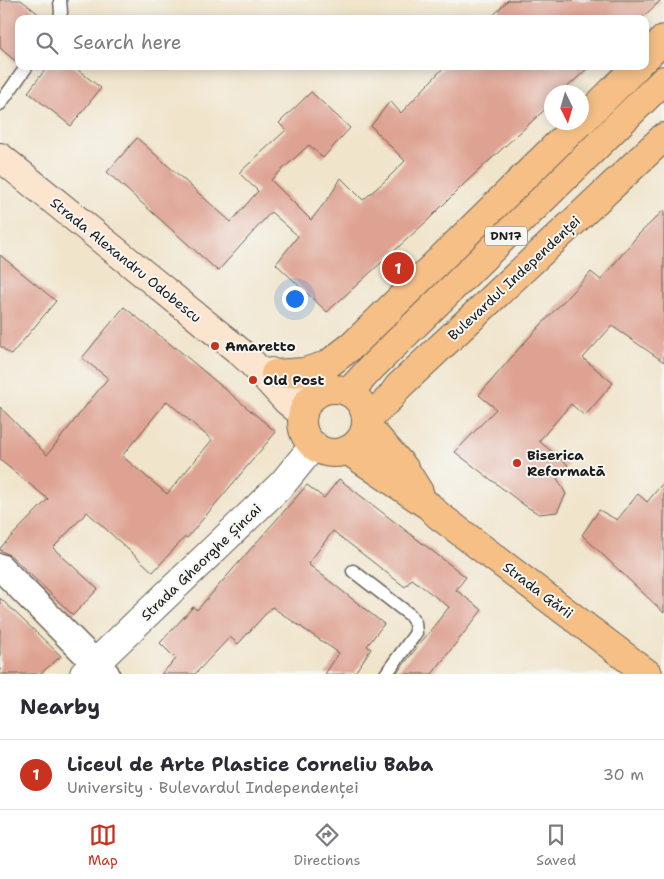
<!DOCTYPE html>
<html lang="en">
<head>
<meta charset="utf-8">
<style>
	body { margin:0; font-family:"Shantell Sans",sans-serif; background:#f7f7f7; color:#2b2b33 }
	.compass { position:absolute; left:544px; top:85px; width:45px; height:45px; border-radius:50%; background:#fff; box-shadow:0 2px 12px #0003; rotate:175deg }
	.you { position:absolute; left:294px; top:298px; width:18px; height:18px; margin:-12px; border:4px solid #fff; border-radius:50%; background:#1a73e8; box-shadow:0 0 0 8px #1a73e833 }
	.badge { display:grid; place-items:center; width:32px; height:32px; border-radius:50%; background:#c8321e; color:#fff; font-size:16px; font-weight:700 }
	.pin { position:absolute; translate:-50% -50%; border:2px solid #fff; box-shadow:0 1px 5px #0006 }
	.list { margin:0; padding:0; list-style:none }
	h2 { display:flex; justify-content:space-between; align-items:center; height:65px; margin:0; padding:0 20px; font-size:21px }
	h2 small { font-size:16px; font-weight:400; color:#7c7c81 }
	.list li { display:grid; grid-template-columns:32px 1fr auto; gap:15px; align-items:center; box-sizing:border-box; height:70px; padding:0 20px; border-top:1px solid #e1e1e2 }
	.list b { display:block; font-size:19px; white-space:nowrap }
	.list p { margin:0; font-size:16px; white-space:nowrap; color:#7c7c81 }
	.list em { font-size:16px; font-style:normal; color:#7c7c81 }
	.icon { flex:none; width:28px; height:28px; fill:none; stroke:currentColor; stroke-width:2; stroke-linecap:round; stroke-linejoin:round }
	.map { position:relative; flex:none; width:664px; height:674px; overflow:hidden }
	.search { position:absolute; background:#fff; box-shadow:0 2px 12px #0003; left:15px; right:15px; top:15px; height:55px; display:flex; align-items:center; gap:12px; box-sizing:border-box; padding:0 18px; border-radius:10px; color:#7c7c81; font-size:19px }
	.sheet { height:135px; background:#fff }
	nav { display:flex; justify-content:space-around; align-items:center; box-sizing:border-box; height:70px; border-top:1px solid #e1e1e2; background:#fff; font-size:14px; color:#7c7c81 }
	nav a { display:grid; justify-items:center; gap:2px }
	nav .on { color:#c8321e }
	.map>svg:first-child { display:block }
</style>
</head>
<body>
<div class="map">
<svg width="664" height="674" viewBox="0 0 664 674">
	<rect width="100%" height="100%" fill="#f6f6f2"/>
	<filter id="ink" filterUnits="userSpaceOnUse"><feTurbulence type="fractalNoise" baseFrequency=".02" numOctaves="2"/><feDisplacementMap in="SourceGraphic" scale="10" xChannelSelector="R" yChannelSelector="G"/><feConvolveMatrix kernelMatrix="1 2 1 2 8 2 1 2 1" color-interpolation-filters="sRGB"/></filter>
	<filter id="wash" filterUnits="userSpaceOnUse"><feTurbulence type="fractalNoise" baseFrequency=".0096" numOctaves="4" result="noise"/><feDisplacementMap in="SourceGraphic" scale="20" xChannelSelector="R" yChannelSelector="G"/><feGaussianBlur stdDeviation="1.12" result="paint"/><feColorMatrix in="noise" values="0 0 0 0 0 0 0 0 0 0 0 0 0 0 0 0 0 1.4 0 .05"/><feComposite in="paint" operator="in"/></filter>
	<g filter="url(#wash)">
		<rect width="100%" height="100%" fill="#f0e4cb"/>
		<g id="blocks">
			<g fill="#dea292" fill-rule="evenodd">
				<path d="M0,0H21L45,19H19V64L0,48Z"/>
				<path d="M508,0H661L641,19H490Z"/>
				<path d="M48,66H73L101,88L71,126L28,92Z"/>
				<path d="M445,66H590L562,92H552V103L466,182L427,221L327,312L276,264L298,236L271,212L218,271L107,172L137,138L231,222L258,191L239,173L286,130L279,123L311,92L350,128L323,158L309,145L271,180L311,220L330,196L341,178L363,200L385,181L405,161L371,126L390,101L401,113Z"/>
				<path d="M664,210V362L612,326L583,358L613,383L585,416L571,404L539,441L568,465L557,478L566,494L557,512L539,514L524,505L455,452L496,409L479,395L521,346L591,272L601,280L638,235Z"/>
				<path d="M0,255L56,301L11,355L0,346Z"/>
				<path d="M124,307L175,348V347L276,432L187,538L185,537L153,572L87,512L53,548L98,589L73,615L11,556L0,550V548L48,499L0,460V407L47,455L108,378L82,358ZM167,401L212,440L167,494L122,456Z"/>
				<path d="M339,479L466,577L456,590L482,610L432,674H396L449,607L412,579L405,587L333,531L308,564L384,624L367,646L371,649L354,674H325L339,653L272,607L238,644L230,637L195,674H161L176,659L160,643L193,607L197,610L307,485L324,498Z"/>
				<path d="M664,482V613L582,535L599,510L617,520L638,494L647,502Z"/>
				<path d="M0,598L61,656L40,674H0Z"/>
			</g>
		</g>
	</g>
	<g filter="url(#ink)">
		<use href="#blocks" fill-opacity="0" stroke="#666259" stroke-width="1"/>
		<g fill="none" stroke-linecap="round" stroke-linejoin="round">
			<defs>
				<g id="service">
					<path d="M60,19L61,12L60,0"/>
					<path d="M0,104L27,66"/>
					<path d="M353,571L410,615L415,623L416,633L386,674"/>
				</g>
				<path id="minor" d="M0,567L106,674"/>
				<path id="tertiary" d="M84,674L283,483L314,445"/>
				<g id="secondary">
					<path d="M0,157L239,351L252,363L287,401L303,414"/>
					<path d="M271,372L296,387L315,395"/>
				</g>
				<g id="primary">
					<path d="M645,58L664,39"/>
					<path d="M582,121L637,66"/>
					<path d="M275,374L304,372L327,365L353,345L580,122"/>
					<circle cx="334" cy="421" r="32"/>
					<path d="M349,392L372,367L664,80"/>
					<path d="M366,420L390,398L398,387L664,137"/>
					<path d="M366,425L404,468L419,492"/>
					<path d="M347,450L429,506L438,515L648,674"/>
				</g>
			</defs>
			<use href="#service" stroke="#666259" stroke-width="15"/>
			<use href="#minor" stroke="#666259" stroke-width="29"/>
			<use href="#tertiary" stroke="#666259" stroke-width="30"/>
			<use href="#secondary" stroke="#666259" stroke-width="30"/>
			<use href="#primary" stroke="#666259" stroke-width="30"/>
			<use href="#service" stroke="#fff" stroke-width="12"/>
			<use href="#minor" stroke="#fff" stroke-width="26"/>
			<use href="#tertiary" stroke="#fff" stroke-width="28"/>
			<use href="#secondary" stroke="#fbe5cf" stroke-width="28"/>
			<use href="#primary" stroke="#f5bf86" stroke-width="28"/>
		</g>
	</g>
	<g fill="#c8321e" stroke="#f6f6f2" stroke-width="2">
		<circle cx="215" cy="346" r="5"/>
		<circle cx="253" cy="380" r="5"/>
		<circle cx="517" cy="463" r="5"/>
	</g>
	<g text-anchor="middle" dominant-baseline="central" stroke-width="4" stroke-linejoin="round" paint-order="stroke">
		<rect fill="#f6f6f2" stroke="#5d5d5c" stroke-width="1" x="485" y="226.5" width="42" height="19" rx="4"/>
		<g font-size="12" font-weight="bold" fill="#1c1c1c">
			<text x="506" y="236">DN17</text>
		</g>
		<g font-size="14" fill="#1c1c1c" stroke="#f6f6f2">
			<text transform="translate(126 260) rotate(39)">Strada Alexandru Odobescu</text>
			<text transform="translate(514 278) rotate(-43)">Bulevardul Independenței</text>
			<text transform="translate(201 562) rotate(-44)">Strada Gheorghe Șincai</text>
			<text transform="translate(538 590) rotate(37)">Strada Gării</text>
		</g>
		<g font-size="14" font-weight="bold" fill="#1c1c1c" stroke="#f6f6f2" text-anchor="start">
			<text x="225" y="346">Amaretto</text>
			<text x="263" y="380">Old Post</text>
			<text x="527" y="455">Biserica<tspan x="527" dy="16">Reformată</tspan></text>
		</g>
	</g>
</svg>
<svg class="compass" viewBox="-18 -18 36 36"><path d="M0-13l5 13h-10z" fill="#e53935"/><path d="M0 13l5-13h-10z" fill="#7c7c81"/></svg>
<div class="you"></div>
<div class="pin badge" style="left:398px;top:268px">1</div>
<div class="search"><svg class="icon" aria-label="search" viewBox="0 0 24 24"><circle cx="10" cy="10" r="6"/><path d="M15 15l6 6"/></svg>Search here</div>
</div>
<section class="sheet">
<h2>Nearby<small></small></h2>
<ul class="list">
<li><span class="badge">1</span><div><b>Liceul de Arte Plastice Corneliu Baba</b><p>University · Bulevardul Independenței</p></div><em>30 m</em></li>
</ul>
</section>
<nav>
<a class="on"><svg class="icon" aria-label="map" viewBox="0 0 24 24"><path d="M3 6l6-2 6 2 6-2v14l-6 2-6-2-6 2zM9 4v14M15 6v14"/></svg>Map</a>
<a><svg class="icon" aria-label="directions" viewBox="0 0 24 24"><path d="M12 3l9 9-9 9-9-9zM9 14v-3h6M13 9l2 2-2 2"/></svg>Directions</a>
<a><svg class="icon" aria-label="saved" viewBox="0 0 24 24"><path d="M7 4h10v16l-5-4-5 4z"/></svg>Saved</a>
</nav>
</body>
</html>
